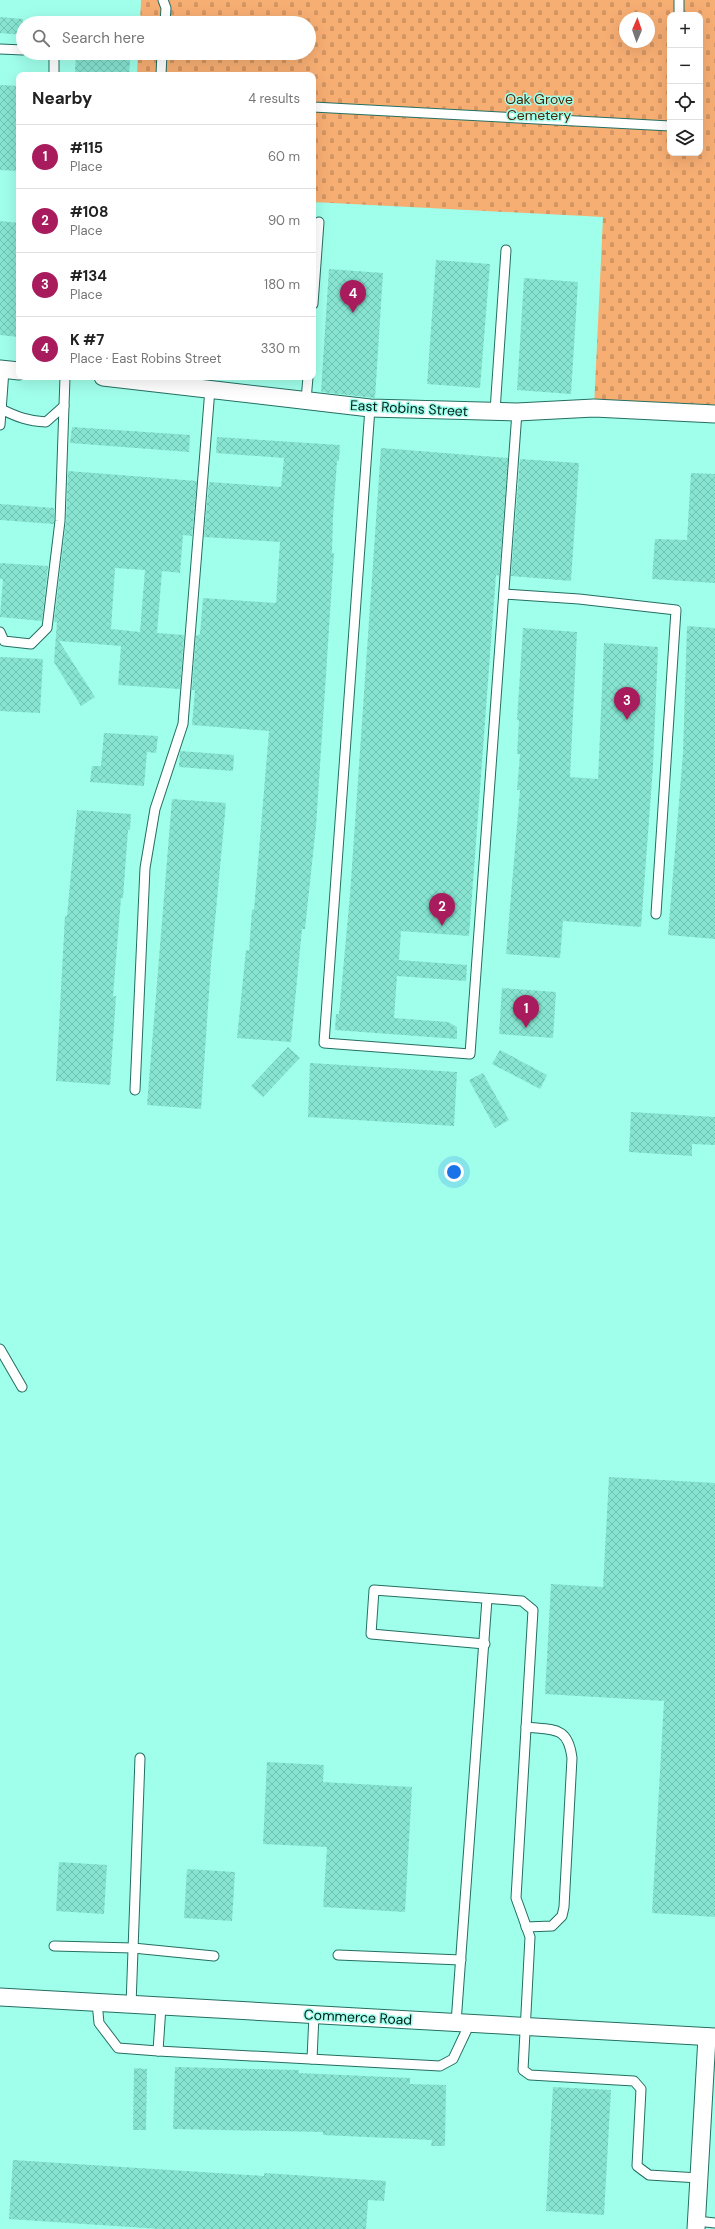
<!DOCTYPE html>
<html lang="en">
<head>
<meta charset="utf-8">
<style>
	body { margin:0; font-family:"DM Sans",sans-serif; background:#f2f2f2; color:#222 }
	.controls { position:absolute; right:12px; top:12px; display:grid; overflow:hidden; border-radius:8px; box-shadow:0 4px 16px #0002 }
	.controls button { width:36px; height:36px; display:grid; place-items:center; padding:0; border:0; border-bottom:1px solid #e0e0e0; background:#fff; color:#222; font:20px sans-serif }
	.compass { position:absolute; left:619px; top:12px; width:36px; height:36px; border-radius:50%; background:#fff; box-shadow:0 4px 16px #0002; rotate:2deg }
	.you { position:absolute; left:454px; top:1172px; width:14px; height:14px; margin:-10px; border:3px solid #fff; border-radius:50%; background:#1a73e8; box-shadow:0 0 0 6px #1a73e833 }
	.badge { display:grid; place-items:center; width:26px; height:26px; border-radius:50%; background:#a81c5d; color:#fff; font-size:13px; font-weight:700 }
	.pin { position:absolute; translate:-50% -33px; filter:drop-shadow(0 1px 2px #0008) }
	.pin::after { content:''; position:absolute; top:21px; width:14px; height:12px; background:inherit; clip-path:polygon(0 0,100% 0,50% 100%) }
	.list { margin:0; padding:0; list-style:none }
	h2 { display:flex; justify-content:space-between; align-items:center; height:52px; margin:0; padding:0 16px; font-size:17px }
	h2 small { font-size:13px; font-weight:400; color:#767676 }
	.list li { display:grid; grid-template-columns:26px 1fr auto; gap:12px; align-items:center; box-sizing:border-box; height:64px; padding:0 16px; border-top:1px solid #e0e0e0 }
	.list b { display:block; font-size:15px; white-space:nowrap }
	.list p { margin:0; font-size:13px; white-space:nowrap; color:#767676 }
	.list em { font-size:13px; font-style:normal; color:#767676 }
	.icon { flex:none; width:22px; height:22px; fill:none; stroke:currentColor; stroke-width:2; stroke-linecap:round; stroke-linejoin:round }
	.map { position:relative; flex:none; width:715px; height:2229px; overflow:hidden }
	.search { position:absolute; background:#fff; box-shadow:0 4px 16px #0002; left:16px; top:16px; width:300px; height:44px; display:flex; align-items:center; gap:10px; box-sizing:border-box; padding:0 14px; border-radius:22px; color:#767676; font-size:15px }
	.panel { position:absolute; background:#fff; box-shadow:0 4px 16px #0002; left:16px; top:72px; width:300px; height:308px; border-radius:8px }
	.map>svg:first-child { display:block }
</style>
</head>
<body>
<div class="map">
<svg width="715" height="2229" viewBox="0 0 715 2229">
	<defs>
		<pattern id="cemetery-stones" width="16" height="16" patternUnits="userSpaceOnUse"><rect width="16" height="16" fill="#f7ae73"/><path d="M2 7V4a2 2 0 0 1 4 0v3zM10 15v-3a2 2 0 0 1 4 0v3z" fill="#d29563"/></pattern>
		<pattern id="building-cross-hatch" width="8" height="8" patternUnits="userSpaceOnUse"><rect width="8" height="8" fill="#86e4d1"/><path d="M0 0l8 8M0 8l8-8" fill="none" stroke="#72c3b3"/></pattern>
	</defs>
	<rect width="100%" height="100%" fill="#a0ffeb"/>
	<path fill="url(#cemetery-stones)" fill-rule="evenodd" d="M141,0H715V414L594,408L603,217L313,202V75H137L138,53H309V23H140ZM670,15H700V153H670ZM625,18H649V42H625Z"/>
	<g fill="url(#building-cross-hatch)" fill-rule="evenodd">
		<path d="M0,17L23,19V35L0,33Z"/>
		<path d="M76,56L130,60L129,75L75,72Z"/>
		<path d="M0,85L19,86V171L0,170Z"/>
		<path d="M0,221L19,223V337L0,335Z"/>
		<path d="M436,260L490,264L480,388L427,384Z"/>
		<path d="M329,269L383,273L375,398L321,392Z"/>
		<path d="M524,278L578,282L571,394L517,390Z"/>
		<path d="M72,427L190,435L189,452L70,443Z"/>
		<path d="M217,437L340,445L339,461H337L333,518L332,553H334L316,826L305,929H302L291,1042L237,1038L246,950L249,951L252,909L254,910L269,731L192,725L195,690H192L196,636L200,634L203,598L276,603L280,542L204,537L209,482L281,487L284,458L216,453Z"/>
		<path d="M381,448L508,458L499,576L496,575L469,936L401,931L399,960L467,965L466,981L397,976L394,1018L448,1022L457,1027V1039L335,1030L336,1014H339L350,895Z"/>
		<path d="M520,459L579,463L571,581L511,576Z"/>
		<path d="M68,471L197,481L192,536L183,535L180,573L162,571L157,633L184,635L180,689L118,685L121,646L59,641L95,697L81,706L54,662L57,622H54L66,522ZM115,568L145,570L140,632L111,629Z"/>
		<path d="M691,473L715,474V583L652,579L655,539L687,540Z"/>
		<path d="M0,504L54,508V524L0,520Z"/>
		<path d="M0,563L48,566L42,621L0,617L3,579H0Z"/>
		<path d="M687,626L715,628V939L668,935L683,753Z"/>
		<path d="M523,628L577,632L570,777L598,779L604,643L658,647L653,767L641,927L563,921L560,958L506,954L520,790H517L520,754H517L519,720H517Z"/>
		<path d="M0,657L43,659L40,713L0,711Z"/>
		<path d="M104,733L158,736L156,753L147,752L144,786L90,782L92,766H101Z"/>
		<path d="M180,751L234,755L233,771L179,767Z"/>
		<path d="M172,799L226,803L211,964L201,1109L147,1105Z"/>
		<path d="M77,810L131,814L130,830H128L123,898H121L113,996H116L110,1085L56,1081L65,916H67Z"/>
		<path d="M502,988L556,992L553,1038L499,1034Z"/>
		<path d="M288,1047L300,1058L263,1097L251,1086Z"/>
		<path d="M500,1050L547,1075L540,1089L492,1064Z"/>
		<path d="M310,1063L457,1072L454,1126L308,1117Z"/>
		<path d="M483,1073L509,1120L495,1128L469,1080Z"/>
		<path d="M631,1112L715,1117V1145L692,1144V1156L629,1152Z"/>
		<path d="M609,1477L715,1483V1917L652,1913L664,1701L545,1694L551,1584L603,1587Z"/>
		<path d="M267,1762L324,1765L323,1782L412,1787L405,1912L323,1907L327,1847L263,1844Z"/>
		<path d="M59,1862L107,1865L104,1914L56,1911Z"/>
		<path d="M187,1869L235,1872L232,1921L184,1918Z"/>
		<path d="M175,2067L299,2070V2073L410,2078V2084L446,2085L445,2146H431L432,2140L323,2135V2132L173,2129Z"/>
		<path d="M134,2068L147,2069L146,2130H133Z"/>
		<path d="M553,2087L611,2090L604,2215L546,2211Z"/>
		<path d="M13,2160L264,2176V2173L386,2181L384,2201L368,2200L366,2229H160L9,2219Z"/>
	</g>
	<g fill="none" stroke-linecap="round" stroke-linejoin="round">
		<defs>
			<g id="service">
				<path d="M163,0L166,8L165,23"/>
				<path d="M679,15V0"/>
				<path d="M0,49L23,50"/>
				<path d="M54,75V53"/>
				<path d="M161,75L162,53"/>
				<path d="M313,107L670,126"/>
				<path d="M313,304L319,222"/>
				<path d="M306,400L308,377"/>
				<path d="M370,408L324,1043L470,1054L517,412"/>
				<path d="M1,409C17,417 28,421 46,422L64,406"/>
				<path d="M495,411L506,250"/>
				<path d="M0,425L4,370"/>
				<path d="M504,594L579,599L676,610L656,914"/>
				<path d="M0,632L4,641L31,644L47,628L60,521L65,377"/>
				<path d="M135,1090L145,868L155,809L183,724L210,389"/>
				<path d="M0,1349L22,1387"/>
				<path d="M485,1644L371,1634L374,1590L522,1601L533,1610L516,1898L530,1937L523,2070L530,2075L634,2081L641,2089L637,2166L649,2175L699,2178"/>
				<path d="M526,1727C554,1730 568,1726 572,1758L564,1907L562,1916L552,1926L526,1927"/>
				<path d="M54,1946L133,1948L214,1956"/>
				<path d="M338,1955L461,1960"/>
				<path d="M97,2002L99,2023L118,2048L158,2051L440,2066L453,2059L470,2023"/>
				<path d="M131,2005L140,1758"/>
				<path d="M456,2023L487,1599"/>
				<path d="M158,2051L161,2006"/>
				<path d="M312,2059L314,2015"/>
				<path d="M697,2221L715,2223"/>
			</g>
			<g id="minor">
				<path d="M0,369L19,371"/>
				<path d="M103,377L370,408L517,412L594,408L715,414"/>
				<path d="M0,1997L715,2037"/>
				<path d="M696,2229L707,2037"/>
			</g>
		</defs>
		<use href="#service" stroke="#246f62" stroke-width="11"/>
		<use href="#minor" stroke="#246f62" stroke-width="19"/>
		<use href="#service" stroke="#fff" stroke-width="9"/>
		<use href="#minor" stroke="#fff" stroke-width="17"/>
	</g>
	<g text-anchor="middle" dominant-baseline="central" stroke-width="3" stroke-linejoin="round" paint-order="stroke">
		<g font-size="14" fill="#492809" stroke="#a0ffeb">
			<text x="539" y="99">Oak Grove<tspan x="539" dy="16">Cemetery</tspan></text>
		</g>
		<g font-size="14" fill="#011f1a" stroke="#a0ffeb">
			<text transform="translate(409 408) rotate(3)">East Robins Street</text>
			<text transform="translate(358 2017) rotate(3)">Commerce Road</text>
		</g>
	</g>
</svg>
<div class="controls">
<button>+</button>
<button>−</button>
<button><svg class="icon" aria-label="locate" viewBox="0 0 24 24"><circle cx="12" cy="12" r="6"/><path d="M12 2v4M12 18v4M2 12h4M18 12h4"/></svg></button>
<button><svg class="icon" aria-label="layers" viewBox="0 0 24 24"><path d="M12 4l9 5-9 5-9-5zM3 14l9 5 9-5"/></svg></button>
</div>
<svg class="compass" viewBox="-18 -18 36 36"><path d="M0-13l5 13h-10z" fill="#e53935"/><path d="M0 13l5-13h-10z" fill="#767676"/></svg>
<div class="you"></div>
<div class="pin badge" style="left:526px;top:1028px">1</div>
<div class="pin badge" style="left:442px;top:926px">2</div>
<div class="pin badge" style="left:627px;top:720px">3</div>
<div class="pin badge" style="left:353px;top:313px">4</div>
<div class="search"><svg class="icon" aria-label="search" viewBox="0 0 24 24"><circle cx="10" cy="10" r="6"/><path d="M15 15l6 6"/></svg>Search here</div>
<section class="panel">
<h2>Nearby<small>4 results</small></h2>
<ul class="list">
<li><span class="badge">1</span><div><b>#115</b><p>Place</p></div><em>60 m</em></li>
<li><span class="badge">2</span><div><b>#108</b><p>Place</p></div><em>90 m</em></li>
<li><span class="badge">3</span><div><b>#134</b><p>Place</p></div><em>180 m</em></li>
<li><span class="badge">4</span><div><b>K #7</b><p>Place · East Robins Street</p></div><em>330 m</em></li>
</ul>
</section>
</div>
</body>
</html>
